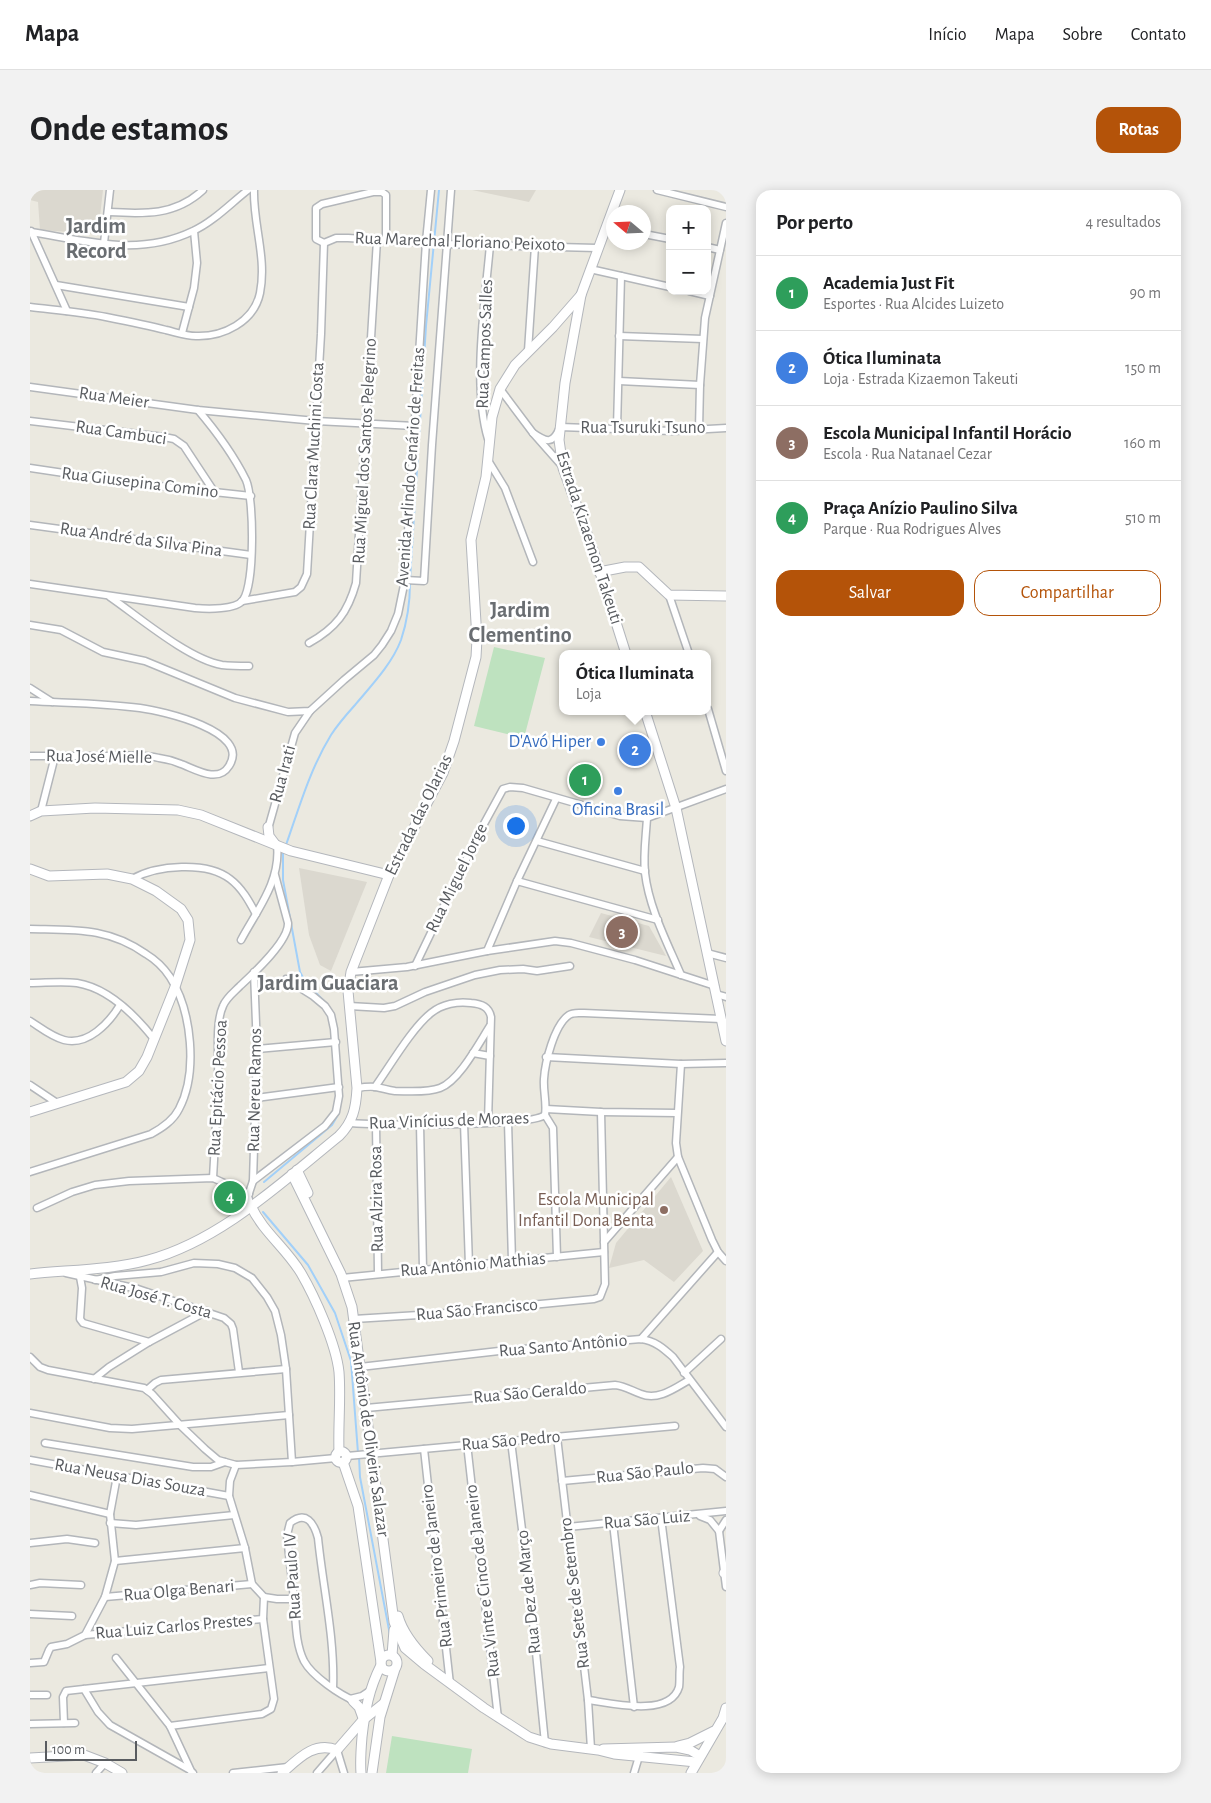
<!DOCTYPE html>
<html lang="pt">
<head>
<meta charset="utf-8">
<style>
	body { margin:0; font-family:"Alegreya Sans",sans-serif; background:#f2f2f2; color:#202124 }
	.controls { position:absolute; right:15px; top:15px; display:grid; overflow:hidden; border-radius:10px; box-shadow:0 2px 12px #0003 }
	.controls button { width:45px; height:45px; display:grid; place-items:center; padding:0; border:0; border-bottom:1px solid #e0e0e0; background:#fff; color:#202124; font:25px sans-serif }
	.compass { position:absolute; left:576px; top:15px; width:45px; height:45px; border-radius:50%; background:#fff; box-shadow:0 2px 12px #0003; rotate:289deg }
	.scale { position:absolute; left:15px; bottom:12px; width:92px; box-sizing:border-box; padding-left:5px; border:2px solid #595c60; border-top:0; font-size:14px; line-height:18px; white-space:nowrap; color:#595c60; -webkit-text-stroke:4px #fff; paint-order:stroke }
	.you { position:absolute; left:485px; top:635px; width:18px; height:18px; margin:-12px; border:4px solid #fff; border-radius:50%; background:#1a73e8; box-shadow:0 0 0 8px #1a73e833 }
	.badge { display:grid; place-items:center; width:32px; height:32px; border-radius:50%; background:#b45309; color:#fff; font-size:16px; font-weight:700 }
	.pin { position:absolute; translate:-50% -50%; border:2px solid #fff; box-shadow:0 1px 5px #0006 }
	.popup { position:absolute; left:529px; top:460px; width:152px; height:65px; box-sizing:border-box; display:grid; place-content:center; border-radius:10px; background:#fff; filter:drop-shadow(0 1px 4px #0005); font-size:16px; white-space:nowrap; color:#757577 }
	.popup b { font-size:19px; color:#202124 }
	.popup::after { content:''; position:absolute; left:50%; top:100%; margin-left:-10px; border:10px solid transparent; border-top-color:#fff }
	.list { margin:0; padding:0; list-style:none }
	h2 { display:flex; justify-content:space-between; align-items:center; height:65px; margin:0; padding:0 20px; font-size:21px }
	h2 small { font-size:16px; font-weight:400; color:#757577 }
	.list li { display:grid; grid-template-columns:32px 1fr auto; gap:15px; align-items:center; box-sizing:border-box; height:75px; padding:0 20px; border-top:1px solid #e0e0e0 }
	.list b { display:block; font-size:19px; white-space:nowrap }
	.list p { margin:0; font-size:16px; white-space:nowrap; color:#757577 }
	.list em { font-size:16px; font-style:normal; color:#757577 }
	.actions { display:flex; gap:10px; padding:15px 20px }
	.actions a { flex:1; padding:11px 0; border:1px solid #b45309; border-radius:15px; text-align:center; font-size:18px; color:#b45309 }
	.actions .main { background:#b45309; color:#fff }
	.map { position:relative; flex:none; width:696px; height:1583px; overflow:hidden; border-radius:15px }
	header { display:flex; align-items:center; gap:30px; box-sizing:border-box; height:70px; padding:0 25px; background:#fff; border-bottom:1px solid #e0e0e0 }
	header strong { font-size:24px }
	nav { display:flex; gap:28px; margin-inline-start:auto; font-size:18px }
	.intro { display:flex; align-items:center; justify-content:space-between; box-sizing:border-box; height:120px; padding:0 30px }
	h1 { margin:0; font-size:35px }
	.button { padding:12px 22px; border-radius:15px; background:#b45309; color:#fff; font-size:18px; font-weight:700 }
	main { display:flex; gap:30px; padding:0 30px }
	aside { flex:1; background:#fff; border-radius:15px; box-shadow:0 2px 12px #0003 }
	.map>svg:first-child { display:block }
</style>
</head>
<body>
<header>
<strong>Mapa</strong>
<nav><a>Início</a><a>Mapa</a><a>Sobre</a><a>Contato</a></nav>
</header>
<div class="intro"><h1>Onde estamos</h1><a class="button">Rotas</a></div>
<main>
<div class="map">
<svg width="696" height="1583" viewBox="0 0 696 1583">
	<rect width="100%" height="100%" fill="#ebe9e0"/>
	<g fill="#dbd8cf">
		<path d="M0,0H73L68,44L10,40L8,12L0,10Z"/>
		<path d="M442,0H506L499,12Z"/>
		<path d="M269,678L337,692L301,781L290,775L279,745Z"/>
		<path d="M571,723L619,736L636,766L559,747Z"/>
		<path d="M641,987L673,1061L644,1092L614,1070L579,1078L586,1053Z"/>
	</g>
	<g fill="#bee2bf">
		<path d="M464,457L515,468L494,548L444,536Z"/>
		<path d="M197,1000L214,1012L200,1020L191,1002Z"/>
		<path d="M362,1546L442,1559L438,1583H356Z"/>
	</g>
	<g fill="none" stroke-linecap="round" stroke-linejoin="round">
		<g stroke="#a2d0f9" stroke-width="2">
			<path d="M380,389L396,136L409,0"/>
			<path d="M256,655C269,618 280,579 301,545C308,534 316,525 325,515C341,496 362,474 371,450C377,432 380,412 380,393"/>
			<path d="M253,662V690L270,782L276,793L294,811"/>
			<path d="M234,992L302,935L309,923"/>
			<path d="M233,1022L278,1075L305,1123L321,1171L328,1263"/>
			<path d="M329,1267L330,1287L360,1445"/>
		</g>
		<defs>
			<g id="street">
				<path d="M627,0L696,17"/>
				<path d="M78,22C114,24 145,26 173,0"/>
				<path d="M1,41L37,121"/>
				<path d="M1,42C57,51 109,67 163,41C183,32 200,14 218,0"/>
				<path d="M614,44L640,49"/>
				<path d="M74,53L80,0"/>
				<path d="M294,53L306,48H318L416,54L567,58"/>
				<path d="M294,53L286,49V18L292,14L343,2H352L356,5V50"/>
				<path d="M677,57L690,60"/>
				<path d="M560,79L640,97"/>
				<path d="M26,95L159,117"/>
				<path d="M659,101L680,106"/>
				<path d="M0,117C25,120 51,122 76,127C96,131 116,135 136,140C145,142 156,146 166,146C193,147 224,132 230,103C237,68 223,34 224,0"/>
				<path d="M152,143L164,98L167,73L164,41"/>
				<path d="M589,146L673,149"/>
				<path d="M498,161L505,56"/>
				<path d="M589,191L670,195"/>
				<path d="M0,197L168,220L286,231L385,236"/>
				<path d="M470,199L503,243L533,277"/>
				<path d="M0,231L134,247L144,249L154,256L185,303"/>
				<path d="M587,238L591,86"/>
				<path d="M669,239L670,195L675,128L696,33"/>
				<path d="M503,243C516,252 523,255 530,237L642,241L696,238"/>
				<path d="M458,249C442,195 455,112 460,55"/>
				<path d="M459,272L475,298L503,372"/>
				<path d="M0,278L101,293L221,306"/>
				<path d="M0,335L221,365"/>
				<path d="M375,390L394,391L402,255L421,0"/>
				<path d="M0,394L165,418C177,419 206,420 213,410C225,394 224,308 216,290C204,266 185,240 168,220"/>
				<path d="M639,405L659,464"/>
				<path d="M80,407C109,427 158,469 192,475C201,476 210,476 219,476"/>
				<path d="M212,411L265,402L271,397L277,384L291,144L294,53"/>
				<path d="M0,435L31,440L73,462L115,471L205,508L258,522L280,521L314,490L344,465L352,455L361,441L368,424L375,390L396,52L401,0"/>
				<path d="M279,453C306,438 318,422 326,393L347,50"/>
				<path d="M0,498L22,512"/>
				<path d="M0,511C36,513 74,513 110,518C132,521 222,541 199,576C188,594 165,579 151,574C144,571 137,569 129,568C113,564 96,566 80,566C53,566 27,566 0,566"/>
				<path d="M678,519L696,581"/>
				<path d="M11,621L25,566"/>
				<path d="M617,628C616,646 613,665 615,683C619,718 637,752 651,785"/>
				<path d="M238,639L265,543L280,521"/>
				<path d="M507,651L615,681"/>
				<path d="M102,689C127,675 177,671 200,689C212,698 219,711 226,724"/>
				<path d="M487,691L628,730"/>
				<path d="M0,739C44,740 78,737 116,764C126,770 134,778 140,787C162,821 168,883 149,919C143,931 132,938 121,944L0,982"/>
				<path d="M211,750C227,720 251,691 247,655"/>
				<path d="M457,761L487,691L526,609"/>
				<path d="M677,763L696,768"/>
				<path d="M385,776L449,643L473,599L480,597L493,598L590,626L617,628L696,599"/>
				<path d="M321,782L377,777L457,761L525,751L541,753L605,770L685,796"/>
				<path d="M0,793C15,793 32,791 47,793C78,798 105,825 124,849"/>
				<path d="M686,804L696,807"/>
				<path d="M319,816L354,818L365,816L395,802L445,785L470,780L493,779L507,781L540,776"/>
				<path d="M0,831C11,838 22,847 34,850C58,856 79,833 90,815"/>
				<path d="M227,859L306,852"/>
				<path d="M443,863L460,866"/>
				<path d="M516,867L651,874L696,873"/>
				<path d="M651,874L646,953L648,967L682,1050L688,1062L696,1071"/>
				<path d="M0,895L27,913"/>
				<path d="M345,897C360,876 382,838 401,823C412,814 428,811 441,813C452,814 459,817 461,827L458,932"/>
				<path d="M327,898C333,897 340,896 346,897C352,898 358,900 365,901C378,901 397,903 410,898C429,891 449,853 460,836"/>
				<path d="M226,908L309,897"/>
				<path d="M516,919L571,922L647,923"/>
				<path d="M515,925C517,913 513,901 514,889C515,873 524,835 539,825C543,822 549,823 554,823L691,829"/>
				<path d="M515,925L523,938L527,1067"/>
				<path d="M478,932L482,1071"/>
				<path d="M321,933C348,935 500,937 515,925"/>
				<path d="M434,933L439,1075"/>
				<path d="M346,934L348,1083"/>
				<path d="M390,934L393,1079"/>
				<path d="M183,988C185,953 187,919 188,884C189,865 185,833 193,816C196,808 204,802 210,796C224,783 259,751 258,733L245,685"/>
				<path d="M223,991L295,936L306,922L309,906L304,839L301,825L295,816L283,806L256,789"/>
				<path d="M221,1016L218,1006L223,991L227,859L224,782"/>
				<path d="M7,1018L42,1002L65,995L99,991L183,988L219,1004"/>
				<path d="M574,1052L648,967"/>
				<path d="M36,1083L108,1099L194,1128L201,1134L203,1139L209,1182"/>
				<path d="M50,1087L52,1098L50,1129L53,1133L119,1152"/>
				<path d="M312,1088L574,1062"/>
				<path d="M65,1090L85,1086L131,1082L164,1073L188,1074L205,1078L222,1088L237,1107L245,1121L251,1145L256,1179L262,1272"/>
				<path d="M324,1129L405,1124L564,1109L570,1107L575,1094L571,922"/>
				<path d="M611,1149L688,1062"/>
				<path d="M0,1167L10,1177L18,1180L114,1198L122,1204L150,1235L175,1259L188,1270L195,1272L206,1275L262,1272L306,1268"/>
				<path d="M330,1177L469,1161L611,1149C625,1151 633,1158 643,1167L696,1237"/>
				<path d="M654,1183L691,1149"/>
				<path d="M64,1189L79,1177L119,1152L177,1121"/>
				<path d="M117,1200L125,1193L131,1190L256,1179"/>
				<path d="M336,1218L585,1195C595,1196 602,1201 611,1204C628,1211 645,1198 659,1190"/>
				<path d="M0,1223L80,1238L102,1239L259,1225"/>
				<path d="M527,1247L558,1510L561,1559"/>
				<path d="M481,1251L501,1412L515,1553"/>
				<path d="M15,1253L163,1277H181L195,1272"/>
				<path d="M437,1254L468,1528"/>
				<path d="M394,1259L420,1494"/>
				<path d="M317,1266L645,1236"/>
				<path d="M0,1270L199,1306"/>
				<path d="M206,1275L200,1291L199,1306L215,1358L222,1394L234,1407L247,1409H264"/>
				<path d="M532,1291L673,1278L685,1279L696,1287"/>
				<path d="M0,1305L80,1324"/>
				<path d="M670,1326L680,1330L689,1341L696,1397"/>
				<path d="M80,1333L106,1335L204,1325"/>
				<path d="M583,1333L604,1517"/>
				<path d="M538,1337L696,1321"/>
				<path d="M689,1341L696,1330"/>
				<path d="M0,1353L37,1349L65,1353"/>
				<path d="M85,1371L215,1358"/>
				<path d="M0,1395L10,1393L51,1395"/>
				<path d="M75,1407L222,1394"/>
				<path d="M0,1424L42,1426"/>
				<path d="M55,1445L233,1429"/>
				<path d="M86,1468L140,1536L161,1581L163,1583"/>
				<path d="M0,1473L14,1472L19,1460L21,1457L37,1454L55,1445L75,1407L85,1371L80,1324L87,1286"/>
				<path d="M303,1498C305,1448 293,1398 288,1348C284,1333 276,1320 260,1333L257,1345C259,1367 262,1388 264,1410C266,1430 265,1453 274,1471C282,1486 310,1505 325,1511"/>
				<path d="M54,1499L68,1522L80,1535L160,1580"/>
				<path d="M0,1505H17"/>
				<path d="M320,1509L332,1506L341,1500"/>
				<path d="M558,1510C580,1513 640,1528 649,1497C650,1491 649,1483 650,1477L631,1328"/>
				<path d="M34,1533L33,1507L36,1501L239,1478"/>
				<path d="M0,1534L45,1533"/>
				<path d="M140,1536L232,1524L241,1519L244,1509L233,1429L234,1407"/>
				<path d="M307,1560L314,1583"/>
				<path d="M66,1583L75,1573"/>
				<path d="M203,1583L258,1577"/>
				<path d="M287,1583L307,1560"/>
				<path d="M604,1583L610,1563"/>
			</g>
			<g id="secondary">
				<path d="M590,0L551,105L535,193L529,250L533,278L564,363L596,464"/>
				<path d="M569,382L595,377H609L639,405L696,406"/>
				<path d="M615,521L646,618L696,851"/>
				<path d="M0,626L11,621L65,618L148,620L171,625L261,661L359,685"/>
				<path d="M238,637L239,646L245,654"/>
				<path d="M0,679L19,686L77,684L102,689L126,701L151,719L158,730L160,750L145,797L117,867L109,881L96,892L0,922"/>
				<path d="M267,980L278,1003"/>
				<path d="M262,984L311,1084L322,1117L364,1432L375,1458L394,1474L454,1518L499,1547L521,1554L568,1560L584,1564L666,1572"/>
				<path d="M221,1016C233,1042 256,1058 271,1083C285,1107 306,1154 309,1182C311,1208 308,1235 309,1262"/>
				<path d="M0,1084C37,1080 82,1080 118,1070C190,1051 252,992 309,946C323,932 326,918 327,898L318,801L321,782L359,685L413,583L424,551L446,467L447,449L441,350L456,287L462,227L470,199L485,175L523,137L551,105"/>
				<circle cx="311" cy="1267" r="5.5"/>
				<path d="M313,1272L328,1316L351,1472"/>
				<path d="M694,1383L696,1384"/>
				<path d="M368,1426C373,1444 385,1458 398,1471"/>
				<circle cx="359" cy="1473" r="8"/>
				<path d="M362,1465L364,1440"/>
				<path d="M323,1511L329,1517L333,1528"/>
				<path d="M648,1556L660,1553L684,1541"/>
				<path d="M573,1559L646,1557L660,1560L670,1566"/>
				<path d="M0,1568L54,1565L75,1573L92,1583"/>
				<path d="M252,1583C268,1569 284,1551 307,1560L333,1530L353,1514"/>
				<path d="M331,1583C330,1571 331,1559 332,1547C335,1520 339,1499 351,1475"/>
				<path d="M342,1583L350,1527L365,1479"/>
				<path d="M661,1583L693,1528L696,1518"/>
			</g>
		</defs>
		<use href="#street" stroke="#b3b6ba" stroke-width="9"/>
		<use href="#secondary" stroke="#b4b7bc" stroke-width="11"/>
		<use href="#street" stroke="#fff" stroke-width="6"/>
		<use href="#secondary" stroke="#fff" stroke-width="9"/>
	</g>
	<g fill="#3f7fe0" stroke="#fff" stroke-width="2">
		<circle cx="571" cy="552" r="5"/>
		<circle cx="588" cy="601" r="5"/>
	</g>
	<circle fill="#8d6e63" stroke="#fff" stroke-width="2" cx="634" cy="1020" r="5"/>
	<g text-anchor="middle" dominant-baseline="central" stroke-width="5" stroke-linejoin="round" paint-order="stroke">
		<g font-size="18" fill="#595c60" stroke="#fff">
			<text transform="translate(430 52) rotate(2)">Rua Marechal Floriano Peixoto</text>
			<text transform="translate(455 154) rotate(-88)">Rua Campos Salles</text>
			<text transform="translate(84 208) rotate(8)">Rua Meier</text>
			<text x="613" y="238">Rua Tsuruki Tsuno</text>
			<text transform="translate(91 243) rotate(8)">Rua Cambuci</text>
			<text transform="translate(284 256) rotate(-87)">Rua Clara Muchini Costa</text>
			<text transform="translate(335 261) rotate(-87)">Rua Miguel dos Santos Pelegrino</text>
			<text transform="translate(381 277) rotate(-86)">Avenida Arlindo Genário de Freitas</text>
			<text transform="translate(110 293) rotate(7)">Rua Giusepina Comino</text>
			<text transform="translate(559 348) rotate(72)">Estrada Kizaemon Takeuti</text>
			<text transform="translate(111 350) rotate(8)">Rua André da Silva Pina</text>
			<text transform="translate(69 567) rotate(1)">Rua José Mielle</text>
			<text transform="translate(253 584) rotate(-75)">Rua Irati</text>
			<text transform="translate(389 625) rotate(-64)">Estrada das Olarias</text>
			<text transform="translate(427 688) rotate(-64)">Rua Miguel Jorge</text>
			<text transform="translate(188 898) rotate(-87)">Rua Epitácio Pessoa</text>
			<text transform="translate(225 900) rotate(-89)">Rua Nereu Ramos</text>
			<text transform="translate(419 931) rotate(-2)">Rua Vinícius de Moraes</text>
			<text transform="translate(347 1009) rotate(-91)">Rua Alzira Rosa</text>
			<text transform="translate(443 1075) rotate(-5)">Rua Antônio Mathias</text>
			<text transform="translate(126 1108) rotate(16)">Rua José T. Costa</text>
			<text transform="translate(447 1120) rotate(-5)">Rua São Francisco</text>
			<text transform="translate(533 1156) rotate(-5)">Rua Santo Antônio</text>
			<text transform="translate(500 1203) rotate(-5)">Rua São Geraldo</text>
			<text transform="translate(338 1239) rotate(82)">Rua Antônio de Oliveira Salazar</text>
			<text transform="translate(481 1251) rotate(-5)">Rua São Pedro</text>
			<text transform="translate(615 1283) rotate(-6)">Rua São Paulo</text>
			<text transform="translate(100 1288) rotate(10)">Rua Neusa Dias Souza</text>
			<text transform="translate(617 1330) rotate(-5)">Rua São Luiz</text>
			<text transform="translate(407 1376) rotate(-97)">Rua Primeiro de Janeiro</text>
			<text transform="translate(263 1386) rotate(-94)">Rua Paulo IV</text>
			<text transform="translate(453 1391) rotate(-97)">Rua Vinte e Cinco de Janeiro</text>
			<text transform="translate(149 1401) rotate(-5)">Rua Olga Benari</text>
			<text transform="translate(499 1402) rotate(-96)">Rua Dez de Março</text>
			<text transform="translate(545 1403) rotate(-97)">Rua Sete de Setembro</text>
			<text transform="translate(144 1437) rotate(-5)">Rua Luiz Carlos Prestes</text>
		</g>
		<g font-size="18" fill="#366cbe" stroke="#fff" text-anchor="end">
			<text x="561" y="552">D'Avó Hiper</text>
			<text x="588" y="620" text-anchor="middle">Oficina Brasil</text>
		</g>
		<g font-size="18" fill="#785e54" stroke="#fff" text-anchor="end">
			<text x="624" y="1010">Escola Municipal<tspan x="624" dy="21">Infantil Dona Benta</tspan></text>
		</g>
		<g font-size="22" font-weight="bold" fill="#6a6e72" stroke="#fff">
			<text x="66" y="36">Jardim<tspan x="66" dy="25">Record</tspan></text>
			<text x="490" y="420">Jardim<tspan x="490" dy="25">Clementino</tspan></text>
			<text x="298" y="793">Jardim Guaciara</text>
		</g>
	</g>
</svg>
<div class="controls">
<button>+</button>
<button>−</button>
</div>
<svg class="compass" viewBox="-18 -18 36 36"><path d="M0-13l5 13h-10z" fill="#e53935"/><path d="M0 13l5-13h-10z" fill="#757577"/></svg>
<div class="scale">100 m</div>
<div class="you"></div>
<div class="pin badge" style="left:555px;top:590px;background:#2e9e5b">1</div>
<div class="pin badge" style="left:605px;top:560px;background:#3f7fe0">2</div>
<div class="popup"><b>Ótica Iluminata</b>Loja</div>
<div class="pin badge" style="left:592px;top:742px;background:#8d6e63">3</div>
<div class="pin badge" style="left:200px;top:1007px;background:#2e9e5b">4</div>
</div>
<aside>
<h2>Por perto<small>4 resultados</small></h2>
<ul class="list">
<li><span class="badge" style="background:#2e9e5b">1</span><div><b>Academia Just Fit</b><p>Esportes · Rua Alcides Luizeto</p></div><em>90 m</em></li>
<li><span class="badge" style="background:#3f7fe0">2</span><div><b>Ótica Iluminata</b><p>Loja · Estrada Kizaemon Takeuti</p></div><em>150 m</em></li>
<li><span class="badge" style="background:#8d6e63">3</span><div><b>Escola Municipal Infantil Horácio</b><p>Escola · Rua Natanael Cezar</p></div><em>160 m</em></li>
<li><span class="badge" style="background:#2e9e5b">4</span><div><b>Praça Anízio Paulino Silva</b><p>Parque · Rua Rodrigues Alves</p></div><em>510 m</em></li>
</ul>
<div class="actions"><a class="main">Salvar</a><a>Compartilhar</a></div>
</aside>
</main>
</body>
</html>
